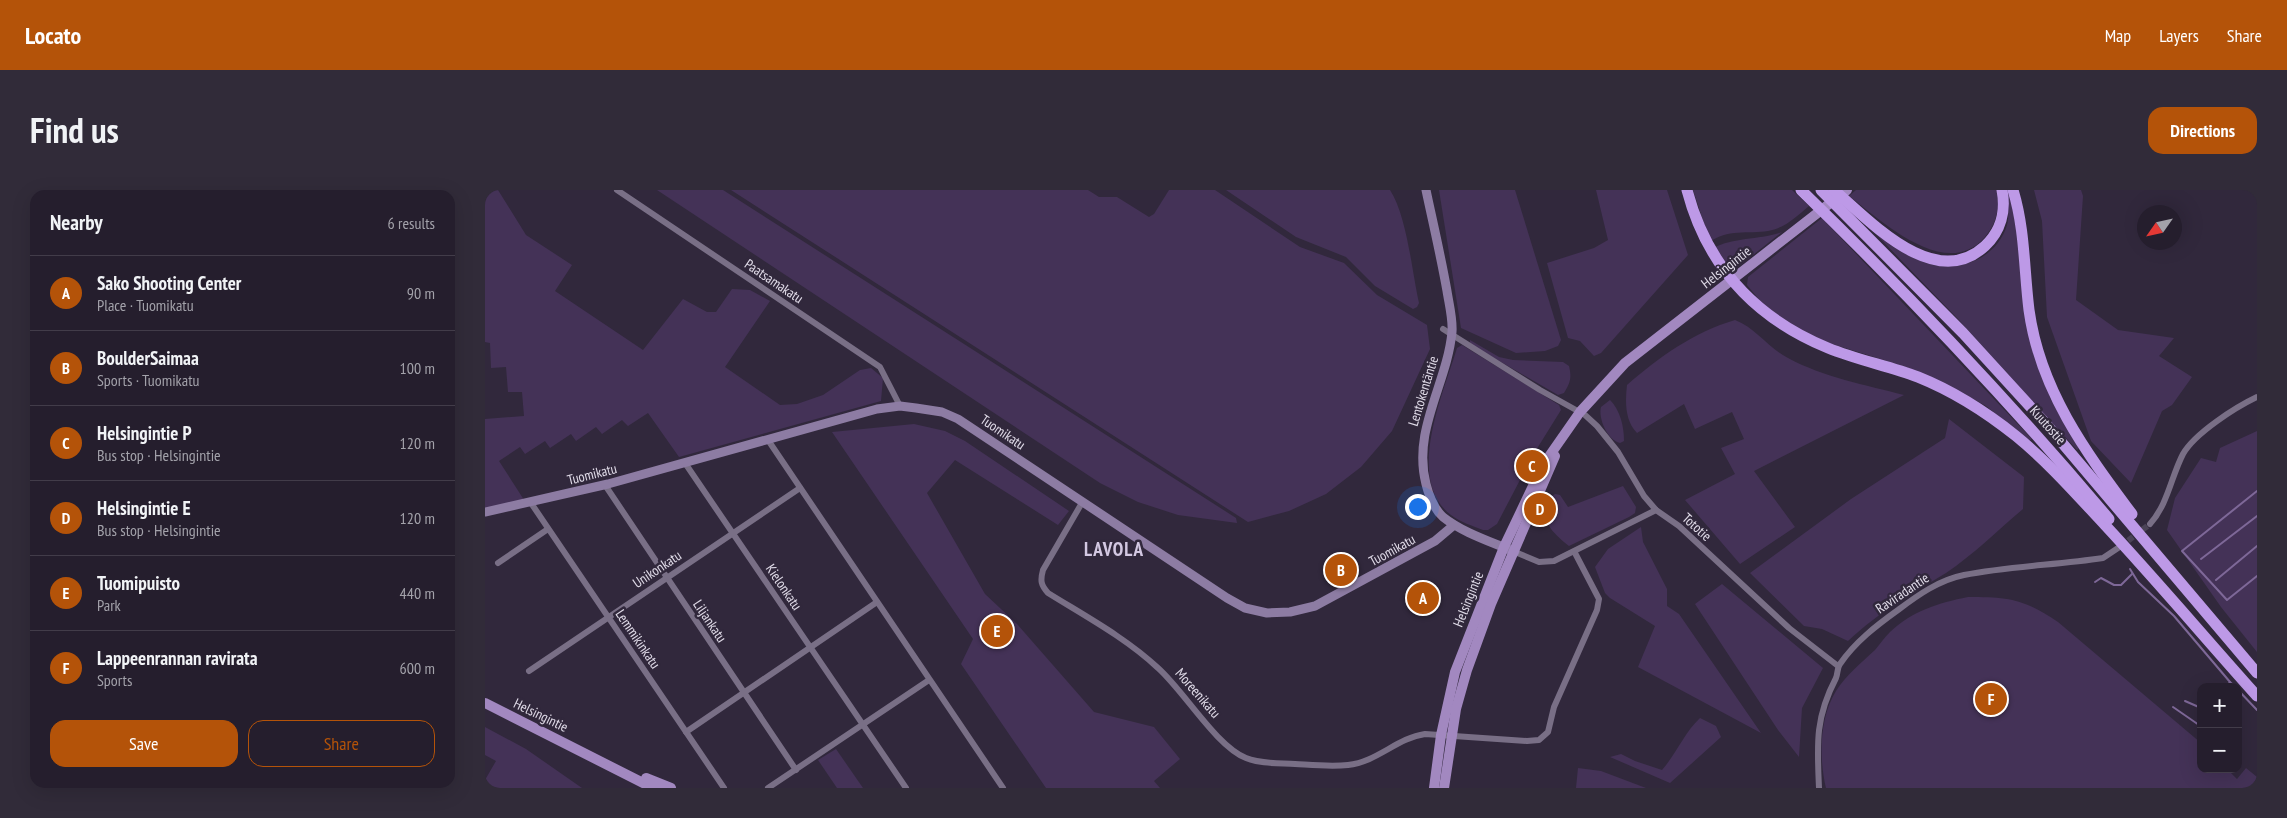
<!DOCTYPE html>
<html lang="en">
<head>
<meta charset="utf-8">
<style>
	body { margin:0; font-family:"PT Sans Narrow",sans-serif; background:#312b39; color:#f1f3f6 }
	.controls { position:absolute; right:15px; bottom:15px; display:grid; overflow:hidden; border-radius:10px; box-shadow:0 5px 20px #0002 }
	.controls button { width:45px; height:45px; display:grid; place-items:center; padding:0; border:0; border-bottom:1px solid #423c49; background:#251e2d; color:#f1f3f6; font:25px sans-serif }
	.compass { position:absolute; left:1652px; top:15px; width:45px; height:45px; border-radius:50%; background:#251e2d; box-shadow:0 5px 20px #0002; rotate:236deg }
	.you { position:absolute; left:932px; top:316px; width:18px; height:18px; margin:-12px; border:4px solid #fff; border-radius:50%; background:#1a73e8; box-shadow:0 0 0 8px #1a73e833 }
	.badge { display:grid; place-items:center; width:32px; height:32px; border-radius:50%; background:#b45309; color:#fff; font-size:16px; font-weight:700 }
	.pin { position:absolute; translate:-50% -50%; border:2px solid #fff; box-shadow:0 1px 5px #0006 }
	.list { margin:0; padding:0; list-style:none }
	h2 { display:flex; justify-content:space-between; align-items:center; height:65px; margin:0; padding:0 20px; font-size:21px }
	h2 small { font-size:16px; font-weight:400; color:#a3a2aa }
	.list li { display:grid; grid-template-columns:32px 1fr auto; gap:15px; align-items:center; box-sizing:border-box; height:75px; padding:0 20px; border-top:1px solid #423c49 }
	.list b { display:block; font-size:19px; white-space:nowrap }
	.list p { margin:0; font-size:16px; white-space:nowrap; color:#a3a2aa }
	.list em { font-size:16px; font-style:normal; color:#a3a2aa }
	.actions { display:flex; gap:10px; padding:15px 20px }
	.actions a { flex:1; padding:11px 0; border:1px solid #b45309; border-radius:15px; text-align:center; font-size:18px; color:#b45309 }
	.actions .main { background:#b45309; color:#fff }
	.map { position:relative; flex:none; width:1772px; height:598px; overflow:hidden; border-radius:15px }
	header { display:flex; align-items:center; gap:30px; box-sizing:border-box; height:70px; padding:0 25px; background:#b45309; color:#fff }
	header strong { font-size:24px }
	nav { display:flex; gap:28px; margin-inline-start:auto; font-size:18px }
	.intro { display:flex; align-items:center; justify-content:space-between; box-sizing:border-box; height:120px; padding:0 30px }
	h1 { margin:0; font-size:35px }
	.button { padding:12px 22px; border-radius:15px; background:#b45309; color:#fff; font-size:18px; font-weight:700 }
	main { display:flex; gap:30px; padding:0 30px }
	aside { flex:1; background:#251e2d; border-radius:15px; box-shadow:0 5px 20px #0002 }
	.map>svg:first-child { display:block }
</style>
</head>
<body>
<header>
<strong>Locato</strong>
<nav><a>Map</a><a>Layers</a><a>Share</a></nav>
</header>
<div class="intro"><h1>Find us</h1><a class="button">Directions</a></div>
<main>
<aside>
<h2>Nearby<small>6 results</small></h2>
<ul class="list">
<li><span class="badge">A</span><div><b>Sako Shooting Center</b><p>Place · Tuomikatu</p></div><em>90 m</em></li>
<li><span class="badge">B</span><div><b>BoulderSaimaa</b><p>Sports · Tuomikatu</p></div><em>100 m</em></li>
<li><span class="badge">C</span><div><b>Helsingintie P</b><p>Bus stop · Helsingintie</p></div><em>120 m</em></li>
<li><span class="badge">D</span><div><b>Helsingintie E</b><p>Bus stop · Helsingintie</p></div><em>120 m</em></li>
<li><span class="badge">E</span><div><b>Tuomipuisto</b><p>Park</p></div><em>440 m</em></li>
<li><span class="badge">F</span><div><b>Lappeenrannan ravirata</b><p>Sports</p></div><em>600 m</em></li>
</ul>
<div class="actions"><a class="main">Save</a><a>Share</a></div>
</aside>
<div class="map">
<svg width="1772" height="598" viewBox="0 0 1772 598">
	<rect width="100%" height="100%" fill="#31283c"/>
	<g fill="#443257">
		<path d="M0,0H13L41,45L87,75L70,101L158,160L198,109L222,122H231L247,99L265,100L285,111L240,177L295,215L312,214L338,205L375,180L386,178L398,188L396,211L194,267L163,223L143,236L137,230L117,244L111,237L91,251L86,244L65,258L60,251L40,264L35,257L14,271L41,313L0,318V229L39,226L37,202H23L21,177L6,178L5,153L0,152Z"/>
		<path d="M172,0H238L751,328L752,333L693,325L653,312L615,293Z"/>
		<path d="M246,0H603L614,7H632L664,27L669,24L684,0H730L815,57L859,73L892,105L942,135L945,159L907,241L876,277L841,304L804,321L763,332Z"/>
		<path d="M741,0H905C922,26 927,82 934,113L932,117L928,119L890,96L861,67L811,47Z"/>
		<path d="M954,0H1030L1076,150L1073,156L1060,161L1031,163L976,138Z"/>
		<path d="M1111,0H1182L1203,65L1116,163L1109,166L1095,151L1083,148L1062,73L1109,58L1123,50Z"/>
		<path d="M1208,0H1307L1324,16C1311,27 1300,38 1283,41C1264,44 1241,39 1225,52Z"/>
		<path d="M1371,0H1512C1515,17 1512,33 1500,47C1461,92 1397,31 1364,6Z"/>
		<path d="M1522,0H1524L1565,208L1594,258L1592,260L1473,129L1386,39C1403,51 1421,66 1441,73C1472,84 1512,69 1522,35C1525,24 1522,11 1522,0Z"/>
		<path d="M1549,0H1596L1598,6L1591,110L1633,140L1689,148L1674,166L1707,187L1687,215L1677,221L1646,293L1606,251L1562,127L1557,31Z"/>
		<path d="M1337,28L1547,249L1544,251L1501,216L1478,203L1418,176L1347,154L1311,139L1276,112L1262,95L1263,87Z"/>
		<path d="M1297,42L1253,77L1242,76L1228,58C1249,47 1274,50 1297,42Z"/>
		<path d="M1250,130C1271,138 1283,158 1303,168C1338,187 1381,195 1419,205L1269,281L1310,337L1255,374L1200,310L1250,284L1236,258L1259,249L1247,222L1210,239L1199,214L1152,243C1140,231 1140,212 1142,195C1174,167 1209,142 1250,130Z"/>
		<path d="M985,150L1014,167L1028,170L1078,172L1084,176C1087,188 1085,193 1079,203L1073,205L985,154Z"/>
		<path d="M977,155L1074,215L1076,220L1048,265L1012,334L1003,340H998C988,336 975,332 966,325C919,290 959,202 972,158Z"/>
		<path d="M1125,210C1135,220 1139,236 1139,251L1135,253C1122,250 1113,228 1116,217Z"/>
		<path d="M1464,229L1539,287L1538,319C1513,340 1488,365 1461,383C1425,405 1394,422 1363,451L1337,439L1319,436L1265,383L1366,309L1460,248Z"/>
		<path d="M429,234L460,241L480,251L584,321L573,335L470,270L442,303L500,404L532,434L609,522L669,537L695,569L669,591L675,598H561L476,474L488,449L347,242Z"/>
		<path d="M1772,241V462L1736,417L1682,340L1690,308L1716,268L1731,272L1735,258Z"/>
		<path d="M1138,296L1151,317L1150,323L1144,327L1084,356C1069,344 1056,332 1059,312L1070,304L1075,305L1083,317Z"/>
		<path d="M1156,337L1158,352L1182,399V416L1194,424L1276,543L1153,477L1170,436L1125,408L1120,403L1110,377L1123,359Z"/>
		<path d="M1237,394L1338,478L1317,518L1314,567L1293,540L1210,414Z"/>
		<path d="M1483,407C1524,407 1539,409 1573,432L1716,553V579H1742L1752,589L1761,578L1772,587V598H1341C1334,569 1334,528 1351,501C1361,485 1376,473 1390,460C1395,454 1399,448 1405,442C1427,421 1453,413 1483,407Z"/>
		<path d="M1215,528L1231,536L1236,547L1185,593L1125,567L1136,564L1150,571L1177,580C1192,563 1199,543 1215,528Z"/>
		<path d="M0,537L41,559L97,598H0V590L11,571L0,565Z"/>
		<path d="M351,559L378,598H352L333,570Z"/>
		<path d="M1093,578L1116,581L1161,598H1091Z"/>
	</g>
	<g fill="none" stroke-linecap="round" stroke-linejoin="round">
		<g stroke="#7e6898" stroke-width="2">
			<path d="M1772,301L1697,361L1742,410L1772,386"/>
			<path d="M1716,369L1772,326"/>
			<path d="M1645,379L1653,392L1689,426L1745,492"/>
			<path d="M1731,390L1772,356"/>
			<path d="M1610,392L1616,388L1629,395H1636L1647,384"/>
			<path d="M1741,497L1745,492L1750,497"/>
			<path d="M1753,500L1772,520"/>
			<path d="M1700,511L1716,518"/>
			<path d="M1688,517L1714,535"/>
		</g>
		<path stroke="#4b4356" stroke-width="6" stroke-dasharray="6 3" stroke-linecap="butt" d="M1636,356L1665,334"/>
		<g stroke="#796f86" stroke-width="6">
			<path d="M132,0L395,177L415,216"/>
			<path d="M958,139L1055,200L1100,225L1112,236L1133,262L1159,306L1171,320L1194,336L1304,438L1353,476"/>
			<path d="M283,250L518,598"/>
			<path d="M200,273L421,598"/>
			<path d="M120,295L311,580"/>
			<path d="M598,311L558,380C555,391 556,395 563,403C600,426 641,448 673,478C699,501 731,556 761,568C775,574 794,573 810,574C827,575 846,577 863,575C892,572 912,548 940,544L1042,551L1054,550L1063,542L1069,517L1112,420L1114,409L1090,363"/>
			<path d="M46,313L239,598"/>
			<path d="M1665,334C1683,314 1686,287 1698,264C1710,243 1751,217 1772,207"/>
			<path d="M1030,362L1054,372L1069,371L1171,320"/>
			<path d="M13,373L63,339"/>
			<path d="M44,481L315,298"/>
			<path d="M201,542L392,412"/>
			<path d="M283,598L444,490"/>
			<path d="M1334,598C1332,554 1330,528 1351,488C1353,483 1352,478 1355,474C1370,452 1392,435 1413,420C1433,405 1454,390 1479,385C1525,376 1572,375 1618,368L1633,358"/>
		</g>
		<g stroke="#8d7ca3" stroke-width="9">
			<path d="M941,0C948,33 956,67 962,101C964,114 968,129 967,142C962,194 927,240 941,294C944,306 948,318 958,327C978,343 1007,352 1030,362"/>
			<path d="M0,322L123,294L392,219L415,216L431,218L457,222L473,229L742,408L760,418L782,423L805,422L830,416L950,351L969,335"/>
		</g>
		<g stroke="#a288c0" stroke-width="10">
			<path d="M0,513L168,598"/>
			<path d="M161,588L186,598"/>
			<path d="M949,598L956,545L970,482L1019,357L1058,275L1095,222L1140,173L1362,0"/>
			<path d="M959,598L971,519L982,480L1006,414L1070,266"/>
		</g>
		<g stroke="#bd99e7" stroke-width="11">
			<path d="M1202,0C1222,76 1270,128 1343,158C1372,170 1404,176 1433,187C1468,201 1501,222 1531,246C1563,272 1591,304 1620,335C1672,391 1721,449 1772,506"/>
			<path d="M1316,0C1424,105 1527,214 1624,329"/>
			<path d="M1336,0L1478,143L1562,235L1772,483"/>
			<path d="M1349,0C1386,32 1450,102 1500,56C1516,41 1521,21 1517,0"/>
			<path d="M1528,0C1540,39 1539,80 1544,120C1555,200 1600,261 1647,324"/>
		</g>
	</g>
	<g text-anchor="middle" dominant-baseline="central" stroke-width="5" stroke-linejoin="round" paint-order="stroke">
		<g font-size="14" fill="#e1dce9" stroke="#31283c">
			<text transform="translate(1241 77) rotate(-38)">Helsingintie</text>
			<text transform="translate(289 91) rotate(34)">Paatsamakatu</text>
			<text transform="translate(938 201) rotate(-73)">Lentokentäntie</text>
			<text transform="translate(1563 235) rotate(48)">Kuutostie</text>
			<text transform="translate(518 242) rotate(34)">Tuomikatu</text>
			<text transform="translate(107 284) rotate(-14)">Tuomikatu</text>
			<text transform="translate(1212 337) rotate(42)">Tototie</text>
			<text transform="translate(907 360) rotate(-29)">Tuomikatu</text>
			<text transform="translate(172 379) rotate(-34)">Unikonkatu</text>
			<text transform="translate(299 397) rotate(56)">Kielonkatu</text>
			<text transform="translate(1417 403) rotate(-34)">Raviradantie</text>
			<text transform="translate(983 409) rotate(-68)">Helsingintie</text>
			<text transform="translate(225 431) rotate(56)">Liljankatu</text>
			<text transform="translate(153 449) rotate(56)">Lemmikinkatu</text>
			<text transform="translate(713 503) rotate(49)">Moreenikatu</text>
			<text transform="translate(56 525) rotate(26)">Helsingintie</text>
		</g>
		<g font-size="19" font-weight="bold" letter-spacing="1" fill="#d3c8e2" stroke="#31283c">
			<text x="629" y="359">LAVOLA</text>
		</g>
	</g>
</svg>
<div class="controls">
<button>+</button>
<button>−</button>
</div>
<svg class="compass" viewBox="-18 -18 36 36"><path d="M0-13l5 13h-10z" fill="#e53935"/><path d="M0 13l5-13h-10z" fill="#a3a2aa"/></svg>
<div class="you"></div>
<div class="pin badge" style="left:938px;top:408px">A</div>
<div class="pin badge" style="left:856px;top:380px">B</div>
<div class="pin badge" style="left:1047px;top:276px">C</div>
<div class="pin badge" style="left:1055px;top:319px">D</div>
<div class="pin badge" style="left:512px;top:441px">E</div>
<div class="pin badge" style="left:1506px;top:509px">F</div>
</div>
</main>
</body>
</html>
